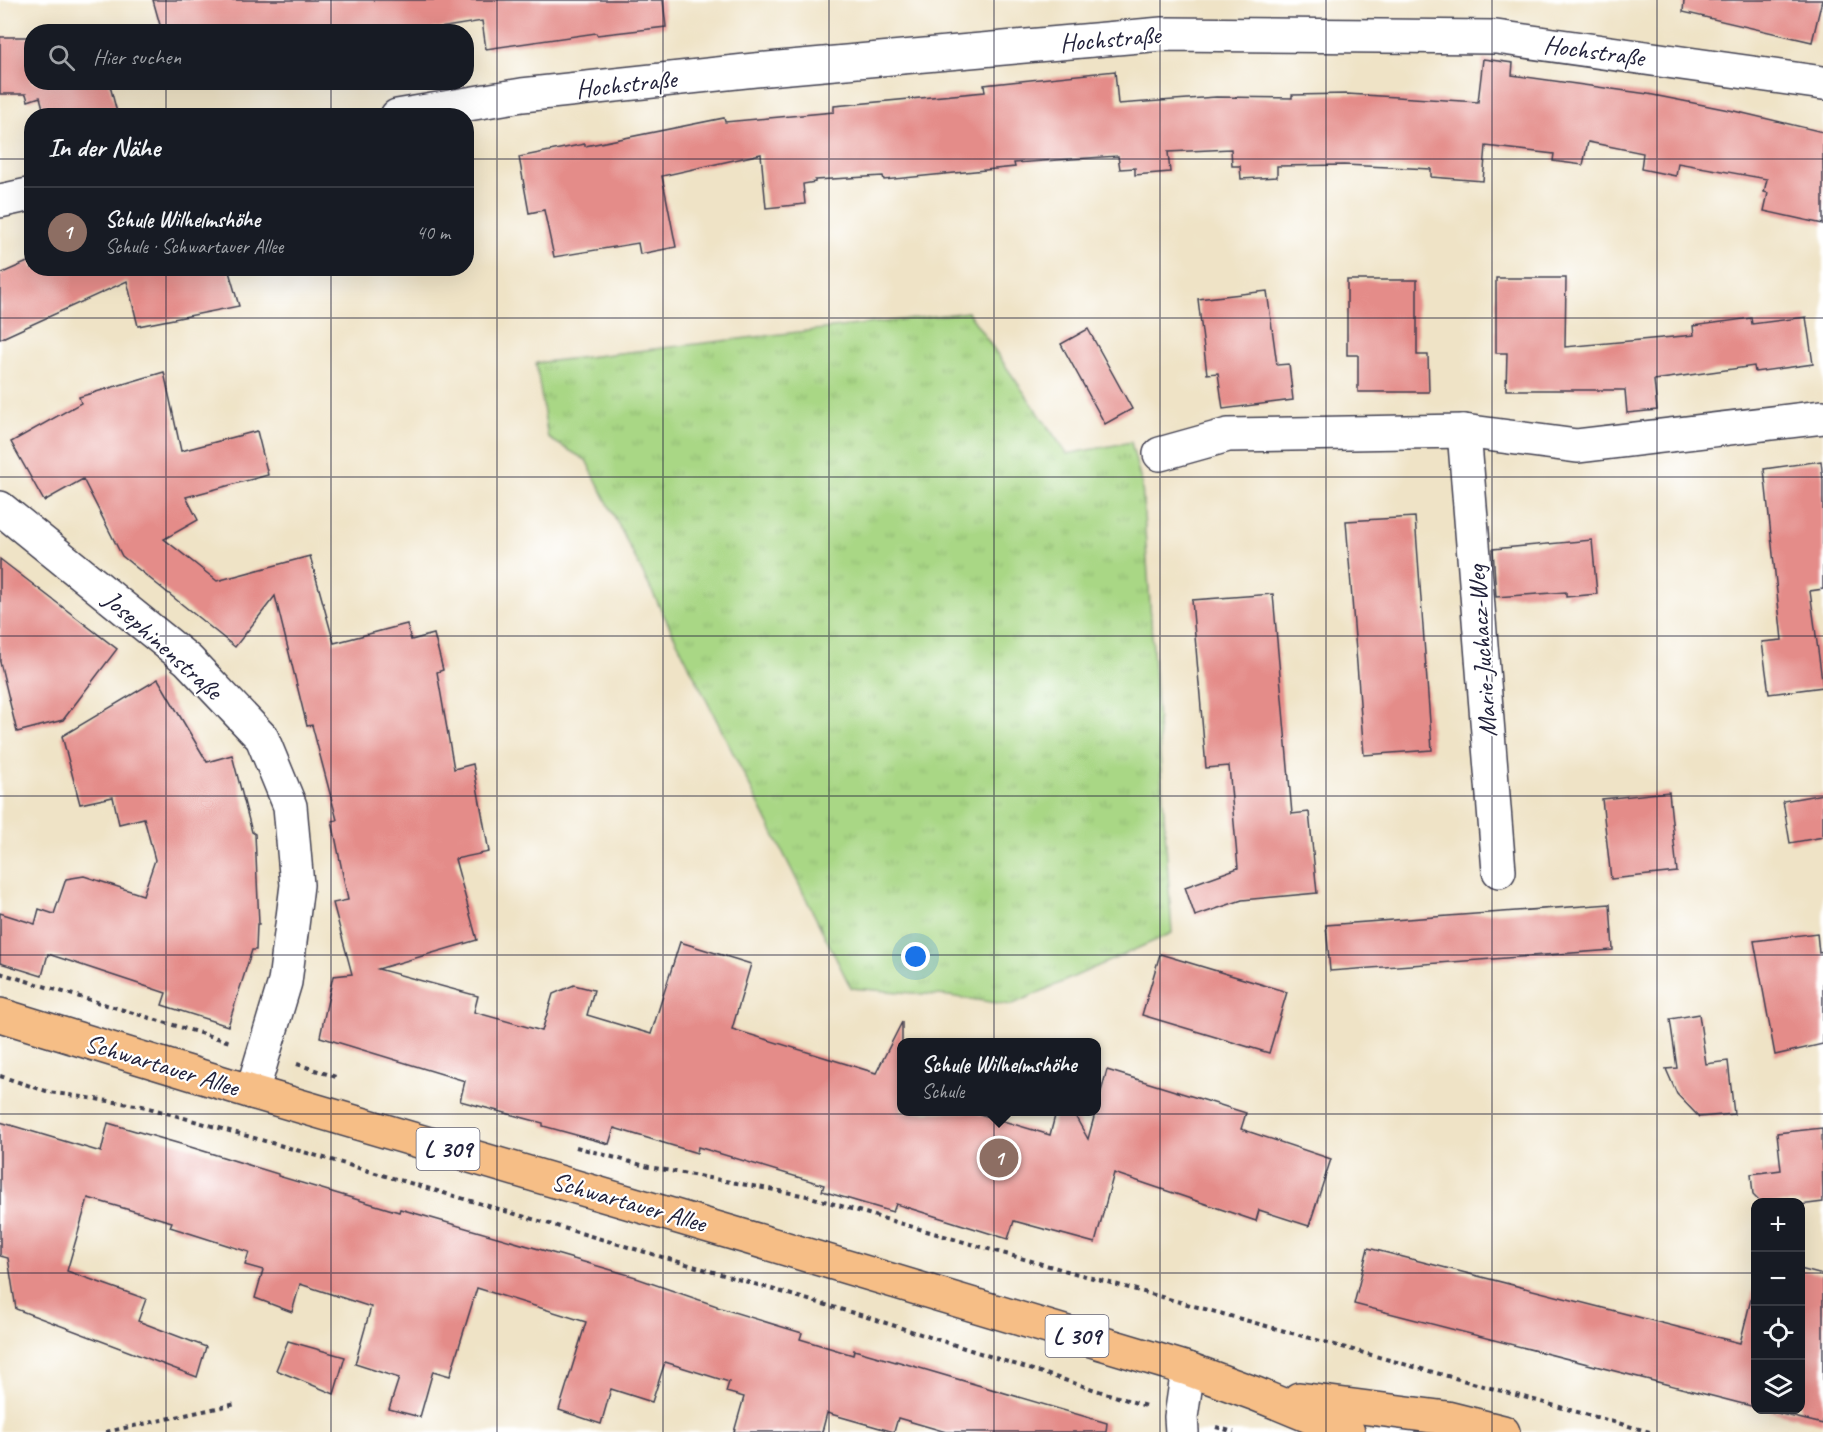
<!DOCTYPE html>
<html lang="de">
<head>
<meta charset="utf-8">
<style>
	body { margin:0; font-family:Caveat,sans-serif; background:#242831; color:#f1f3f6 }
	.controls { position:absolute; right:18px; bottom:18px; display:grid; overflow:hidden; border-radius:12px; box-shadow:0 6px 24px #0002 }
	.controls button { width:54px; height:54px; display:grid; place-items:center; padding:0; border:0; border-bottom:2px solid #363941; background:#171b24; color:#f1f3f6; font:30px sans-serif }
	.you { position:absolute; left:916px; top:957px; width:21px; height:21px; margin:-15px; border:4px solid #fff; border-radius:50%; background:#1a73e8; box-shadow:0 0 0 9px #1a73e833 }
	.badge { display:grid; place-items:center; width:39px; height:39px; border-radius:50%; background:#0f766e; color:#fff; font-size:20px; font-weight:700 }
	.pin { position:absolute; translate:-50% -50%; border:3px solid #fff; box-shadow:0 2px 6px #0006 }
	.popup { position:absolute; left:897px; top:1038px; width:204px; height:78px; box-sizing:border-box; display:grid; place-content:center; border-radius:12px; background:#171b24; filter:drop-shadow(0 2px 4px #0005); font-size:20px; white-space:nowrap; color:#9ea1a6 }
	.popup b { font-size:22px; color:#f1f3f6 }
	.popup::after { content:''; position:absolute; left:50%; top:100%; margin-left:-12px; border:12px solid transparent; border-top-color:#171b24 }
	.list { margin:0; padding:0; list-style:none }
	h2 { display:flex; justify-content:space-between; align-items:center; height:78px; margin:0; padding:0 24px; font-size:26px }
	h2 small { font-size:20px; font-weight:400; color:#9ea1a6 }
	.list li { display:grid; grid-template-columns:39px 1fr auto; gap:18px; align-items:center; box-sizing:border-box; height:90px; padding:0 24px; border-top:2px solid #363941 }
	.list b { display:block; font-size:22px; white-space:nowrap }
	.list p { margin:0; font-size:20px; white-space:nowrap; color:#9ea1a6 }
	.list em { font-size:20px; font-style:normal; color:#9ea1a6 }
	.icon { flex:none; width:33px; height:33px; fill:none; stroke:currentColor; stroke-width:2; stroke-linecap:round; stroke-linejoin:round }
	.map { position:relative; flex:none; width:1823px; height:1432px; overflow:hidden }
	.search { position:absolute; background:#171b24; box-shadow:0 6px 24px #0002; left:24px; top:24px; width:450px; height:66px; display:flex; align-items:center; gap:15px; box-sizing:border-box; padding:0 21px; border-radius:24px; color:#9ea1a6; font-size:22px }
	.panel { position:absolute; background:#171b24; box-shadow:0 6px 24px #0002; left:24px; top:108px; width:450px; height:168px; border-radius:24px }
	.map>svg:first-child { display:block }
</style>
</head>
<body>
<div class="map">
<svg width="1823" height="1432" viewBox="0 0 1823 1432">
	<defs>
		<pattern id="grass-tufts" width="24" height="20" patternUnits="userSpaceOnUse" patternTransform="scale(1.5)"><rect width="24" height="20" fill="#a9d785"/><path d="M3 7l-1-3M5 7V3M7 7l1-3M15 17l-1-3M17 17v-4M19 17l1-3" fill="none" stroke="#91b874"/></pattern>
	</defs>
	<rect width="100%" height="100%" fill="#fff"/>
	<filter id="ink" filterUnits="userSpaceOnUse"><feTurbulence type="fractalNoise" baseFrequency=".0167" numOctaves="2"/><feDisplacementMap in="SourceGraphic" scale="12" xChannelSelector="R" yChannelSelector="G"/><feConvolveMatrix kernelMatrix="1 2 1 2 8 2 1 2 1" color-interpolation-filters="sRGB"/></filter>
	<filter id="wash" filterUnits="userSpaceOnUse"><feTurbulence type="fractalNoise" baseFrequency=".008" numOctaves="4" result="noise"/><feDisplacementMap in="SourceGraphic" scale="24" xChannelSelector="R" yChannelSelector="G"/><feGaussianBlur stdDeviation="1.35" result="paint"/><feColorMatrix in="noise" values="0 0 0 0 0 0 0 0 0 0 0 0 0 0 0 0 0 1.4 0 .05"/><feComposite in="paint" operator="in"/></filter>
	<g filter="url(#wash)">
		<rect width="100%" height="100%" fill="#efe3c6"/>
		<path fill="url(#grass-tufts)" stroke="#667c60" stroke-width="1.5" d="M968,312L1067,454L1131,442L1142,485L1172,933L1011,1005L949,996L851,988L586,460L548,438L536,363Z"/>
		<g id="blocks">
			<g fill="#e48c89">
				<path d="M153,0H663L666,27L597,35L596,33L486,49L482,21L415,32H162Z"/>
				<path d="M1684,0H1822L1812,42L1683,12Z"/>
				<path d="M0,37H32V82H109L118,116H45L40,97L28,101L26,94H0Z"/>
				<path d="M1483,59L1513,63L1512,75L1648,94L1734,111L1823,132V224L1764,211L1768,193L1764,192L1767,179L1678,163L1676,176L1641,169L1643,153L1588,142L1583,165L1553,161L1554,154L1486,146L1483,181L1431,177V169L1344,165L1277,166V177L1241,179L1240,166H1232L1231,149L1168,152L1170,172L1135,175V168L1120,169L1118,156L1014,163L1015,167L884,180L883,176L815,180V182L803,184L805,204L766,208L761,154L662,176L676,247L640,254L638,243L554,257L544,210L529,213L519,157L585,144V146L724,118L725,122L834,112V106L985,92L984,85L1115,71L1118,104L1216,97L1292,98V95L1347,94L1478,102Z"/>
				<path d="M32,260V268H228L239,306L138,326L127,281L0,339V274Z"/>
				<path d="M1496,278H1566L1565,347L1694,335L1693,326L1751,318L1752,324L1806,317L1813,364L1755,372L1754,366L1654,380L1657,410L1627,413L1625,390H1506L1507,353H1496Z"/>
				<path d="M1347,280H1417V355H1428L1429,392H1358V355H1347Z"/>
				<path d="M1267,291L1277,365L1289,364L1293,400L1223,409L1218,373L1207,374L1198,299Z"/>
				<path d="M1088,329L1132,409L1105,424L1061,344Z"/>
				<path d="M164,372L181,451L257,431L268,475L186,497L198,520L164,539L217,581L310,556L334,643L407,624L411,640L434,634L443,670L437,672L454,769L473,764L489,852L455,859L477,940L378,969L478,996L474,1012L542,1031L553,994L574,985L594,990L587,1015L651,1034L680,942L751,964L732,1029L876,1073L902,1022V1112H973L1050,1135L1056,1112H1073L1088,1139L1107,1070L1246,1113L1241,1129L1331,1159L1309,1226L1259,1210L1256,1221L1114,1173L1095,1243L1014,1221L1008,1239L896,1204L893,1212L822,1191L824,1185L698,1147L697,1153L614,1128L609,1144L543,1126V1123L460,1101L465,1081L320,1037L333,976L352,974L333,903L348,900L332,821L337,820L312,725L307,726L275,596L235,647L122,556L83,479L44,501L11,442L81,403L79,397Z"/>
				<path d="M1821,461L1823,480V589L1810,591L1823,687L1769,694L1762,642L1782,640L1764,469Z"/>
				<path d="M1415,517L1432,750L1364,755L1346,521Z"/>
				<path d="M1592,540L1597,594L1566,597V592L1496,597L1493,549Z"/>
				<path d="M0,559L117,649L63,720L17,732L0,662Z"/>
				<path d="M1273,594L1292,814L1309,812L1317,893L1242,900L1195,916L1185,887L1238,868L1229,766L1206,768L1192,600Z"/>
				<path d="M158,679L207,762L232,755L252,832L255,834L259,924H257L256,950H252L228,1026L162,1005L166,993L48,954L42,976L0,963V913L35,924L39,909L54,914L66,879L84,876L143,895L155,860L144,818L119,824L113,797L80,804L62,736Z"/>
				<path d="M1669,792L1677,872L1611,879L1602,799Z"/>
				<path d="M1823,794V837L1790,843L1783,801Z"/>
				<path d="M1610,904L1613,950L1330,971L1326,925Z"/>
				<path d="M1817,933L1819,953L1823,952V1044L1775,1055L1754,941Z"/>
				<path d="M1160,954L1287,992L1269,1053L1142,1015Z"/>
				<path d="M1699,1014L1706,1064L1728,1061L1734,1114L1699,1117L1677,1094L1666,1069L1677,1068L1670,1019Z"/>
				<path d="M0,1122L101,1152L108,1123L184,1145L278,1174V1176L399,1212L400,1209L636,1277V1278L717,1306V1307L802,1333L800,1339L853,1355L854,1350L896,1362V1361L1107,1423L1106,1432H946L898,1418L894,1432L827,1413L822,1432H734L744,1397L726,1392L729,1382L665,1362L652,1402L611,1389L601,1424L559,1410L586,1322L477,1288L450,1376L433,1371L420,1417L389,1409L399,1378L355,1364L371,1307L300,1284L292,1312L255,1298L263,1270L245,1265L249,1252L170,1227L172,1222L88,1198L67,1271L146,1299L138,1321L206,1347L197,1377L16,1309L8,1258L0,1256Z"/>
				<path d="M1822,1128L1823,1202L1800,1205V1203H1761L1753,1195L1751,1174L1781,1170L1777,1133Z"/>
				<path d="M1368,1248L1740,1343L1755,1283V1407L1354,1304Z"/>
				<path d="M1800,1269L1823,1275V1424L1765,1410H1800Z"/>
				<path d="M288,1341L345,1357L334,1394L276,1370Z"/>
			</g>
		</g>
	</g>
	<g filter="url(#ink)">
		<use href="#blocks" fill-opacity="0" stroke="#413f50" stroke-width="1.5"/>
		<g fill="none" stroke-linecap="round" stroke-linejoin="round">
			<defs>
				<g id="minor">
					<path d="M397,116L522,95L755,70L1162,34L1496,37L1823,83"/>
					<path d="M0,201L32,194"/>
					<path d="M1464,431L1499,871"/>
					<path d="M1160,454L1228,435L1464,431L1577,446L1823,417"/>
					<path d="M0,508L188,660L262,738L290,806L297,885L285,982L252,1092"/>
					<path d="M1182,1432L1181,1417L1188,1369"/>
				</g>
				<g id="major">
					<path d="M0,1015L252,1092L743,1236L1188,1369L1256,1394L1348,1432"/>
					<path d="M1299,1399L1447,1418L1503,1432"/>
				</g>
			</defs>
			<use href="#minor" stroke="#413f50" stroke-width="36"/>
			<use href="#major" stroke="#413f50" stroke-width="36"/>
			<g stroke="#413f50" stroke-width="4" stroke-dasharray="4.5 4.5" stroke-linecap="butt">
				<path d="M0,973L230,1042"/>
				<path d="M297,1064L339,1078"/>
				<path d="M0,1076L49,1092L142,1106L321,1157L867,1317L1149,1407"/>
				<path d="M576,1147L649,1167L807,1196L995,1251L1650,1432"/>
				<path d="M1216,1427L1234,1432"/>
				<path d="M106,1432L236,1404"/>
			</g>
			<use href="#minor" stroke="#fff" stroke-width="33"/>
			<use href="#major" stroke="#f6be86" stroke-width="33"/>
		</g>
	</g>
	<path fill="none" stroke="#22223b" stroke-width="1.5" stroke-opacity="0.55" d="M166,0V32M331,0V32M497,0V1432M663,0V1432M829,0V1432M994,0V1432M1160,0V1432M1326,0V1432M1492,0V1432M1657,0V1432M166,82V116M331,82V116M0,159H32M466,159H1823M166,268V1432M331,268V1432M0,318H1823M0,477H1823M0,636H1823M0,796H1823M0,955H1823M0,1114H1823M0,1273H1756M1800,1273H1823"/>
	<g text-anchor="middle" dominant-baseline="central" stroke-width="4.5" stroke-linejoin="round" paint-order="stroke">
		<g fill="#fff" stroke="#646476" stroke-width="1.5">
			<rect x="416.5" y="1128" width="63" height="42" rx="4.5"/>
			<rect x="1045.5" y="1315" width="63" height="42" rx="4.5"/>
		</g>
		<g font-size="24" font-weight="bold" fill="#22223b">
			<text x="448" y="1149">L 309</text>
			<text x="1077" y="1336">L 309</text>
		</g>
		<g font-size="26" fill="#22223b" stroke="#fff">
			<text transform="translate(1110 39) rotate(-5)">Hochstraße</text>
			<text transform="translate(1594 51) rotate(8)">Hochstraße</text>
			<text transform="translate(626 84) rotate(-6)">Hochstraße</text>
			<text transform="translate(163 645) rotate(42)">Josephinenstraße</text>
			<text transform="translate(1482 651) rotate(-94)">Marie-Juchacz-Weg</text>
			<text transform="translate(162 1065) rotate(17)">Schwartauer Allee</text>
			<text transform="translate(629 1202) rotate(16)">Schwartauer Allee</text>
		</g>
	</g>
</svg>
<div class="controls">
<button>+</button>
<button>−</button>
<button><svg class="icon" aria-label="locate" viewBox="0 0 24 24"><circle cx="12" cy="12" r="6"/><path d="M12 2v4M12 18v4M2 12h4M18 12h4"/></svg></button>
<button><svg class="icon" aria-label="layers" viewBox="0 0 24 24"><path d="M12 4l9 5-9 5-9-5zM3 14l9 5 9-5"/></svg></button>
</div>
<div class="you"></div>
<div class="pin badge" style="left:999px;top:1158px;background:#8d6e63">1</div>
<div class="popup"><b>Schule Wilhelmshöhe</b>Schule</div>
<div class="search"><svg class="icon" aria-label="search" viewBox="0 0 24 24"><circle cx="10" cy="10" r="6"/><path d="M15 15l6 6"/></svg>Hier suchen</div>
<section class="panel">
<h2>In der Nähe<small></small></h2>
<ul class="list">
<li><span class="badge" style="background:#8d6e63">1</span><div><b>Schule Wilhelmshöhe</b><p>Schule · Schwartauer Allee</p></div><em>40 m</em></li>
</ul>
</section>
</div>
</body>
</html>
